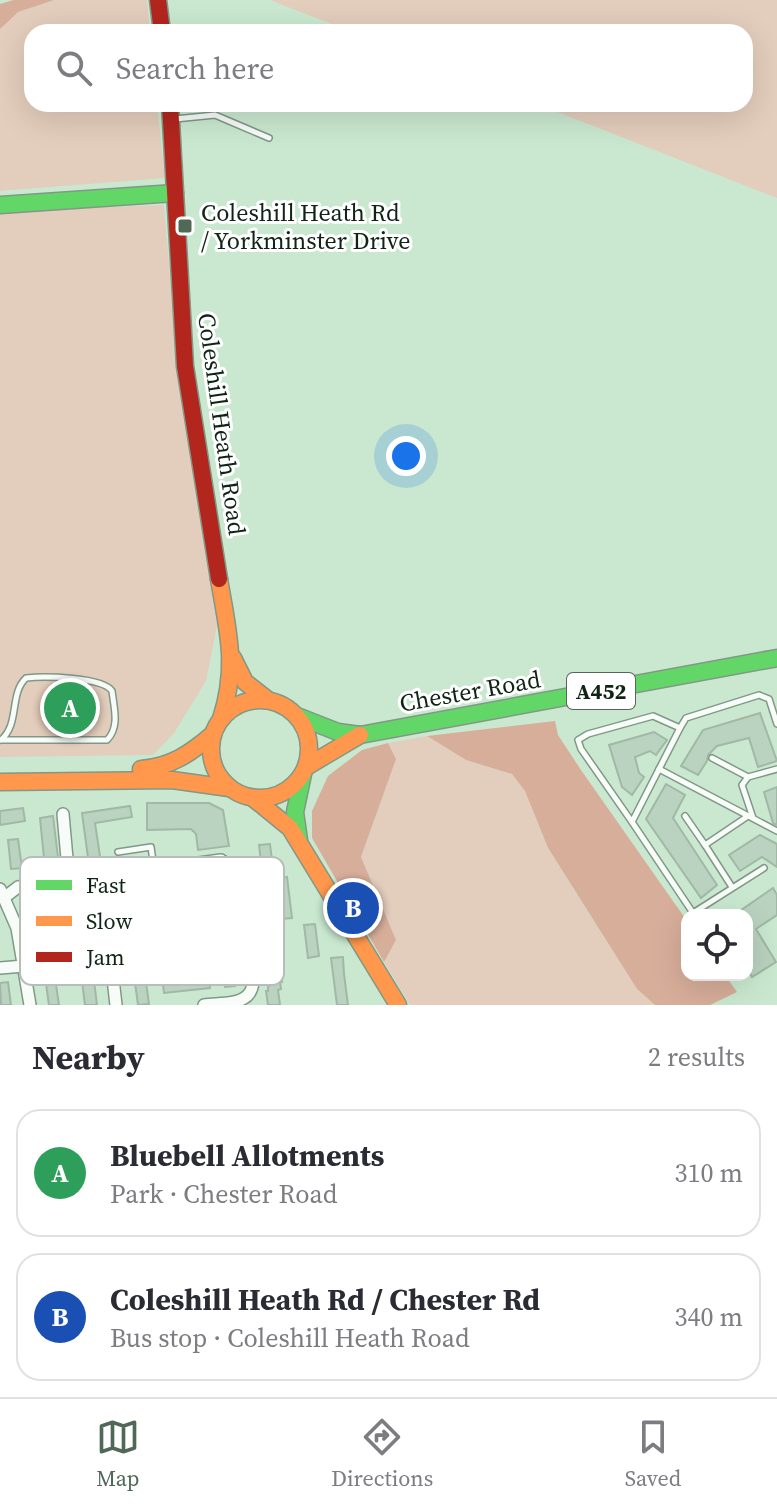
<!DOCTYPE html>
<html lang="en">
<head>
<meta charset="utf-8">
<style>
	body { margin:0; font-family:"Source Serif 4",serif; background:#f7f7f7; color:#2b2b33 }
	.controls { position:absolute; right:24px; bottom:24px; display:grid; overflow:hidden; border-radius:16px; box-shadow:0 8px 32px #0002 }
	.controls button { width:72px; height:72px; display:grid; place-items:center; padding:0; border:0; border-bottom:2px solid #e1e1e2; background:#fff; color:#2b2b33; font:40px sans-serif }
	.you { position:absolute; left:406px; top:456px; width:28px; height:28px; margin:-20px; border:6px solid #fff; border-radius:50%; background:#1a73e8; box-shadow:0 0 0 12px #1a73e833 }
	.badge { display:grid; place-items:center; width:52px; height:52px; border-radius:50%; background:#506956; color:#fff; font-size:26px; font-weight:700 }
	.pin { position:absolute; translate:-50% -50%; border:4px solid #fff; box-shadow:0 2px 8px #0006 }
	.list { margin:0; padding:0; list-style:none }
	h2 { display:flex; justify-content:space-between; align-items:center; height:104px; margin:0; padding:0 32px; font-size:34px }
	h2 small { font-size:26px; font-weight:400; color:#7c7c81 }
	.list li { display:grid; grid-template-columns:52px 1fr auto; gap:24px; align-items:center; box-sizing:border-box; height:128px; margin:0 16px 16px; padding:0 16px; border:2px solid #e1e1e2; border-radius:24px }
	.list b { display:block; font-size:30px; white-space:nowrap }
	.list p { margin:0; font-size:26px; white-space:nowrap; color:#7c7c81 }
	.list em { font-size:26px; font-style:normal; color:#7c7c81 }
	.icon { flex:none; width:44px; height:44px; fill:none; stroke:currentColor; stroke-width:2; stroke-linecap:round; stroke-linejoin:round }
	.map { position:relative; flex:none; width:777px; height:1005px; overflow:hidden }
	.search { position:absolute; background:#fff; box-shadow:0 8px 32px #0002; left:24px; right:24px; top:24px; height:88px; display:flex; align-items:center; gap:20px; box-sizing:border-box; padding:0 28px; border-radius:24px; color:#7c7c81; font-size:30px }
	.sheet { height:392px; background:#fff }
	nav { display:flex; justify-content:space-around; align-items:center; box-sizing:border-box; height:112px; border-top:2px solid #e1e1e2; background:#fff; font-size:22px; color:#7c7c81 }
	nav a { display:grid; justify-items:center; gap:4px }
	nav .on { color:#506956 }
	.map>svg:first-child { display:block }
</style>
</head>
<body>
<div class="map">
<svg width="777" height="1005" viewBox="0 0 777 1005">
	<rect width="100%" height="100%" fill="#cae8d0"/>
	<g fill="#e3cdbc">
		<path d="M14,0H147L150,32H32V104H157L165,178L0,191V4Z"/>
		<path d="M270,0H777V198L537,104H745V32H352Z"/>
		<path d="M164,205L177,360L218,621L206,681L174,733L153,755L0,757V211Z"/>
		<path d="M427,736L466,760L512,774L525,791L548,849L637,989L655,1005H410L384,962L396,940L361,857L396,759L388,743Z"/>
	</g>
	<g fill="#d7ae9a">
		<path d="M14,0H54L18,12L0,29V4Z"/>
		<path d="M555,721L558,735L581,770L687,921V975H725L737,992L710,1005H655L637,989L548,848L525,791L512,774L466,760L427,736Z"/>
		<path d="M388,743L396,759L361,857L396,940L384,962L312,838V811L328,776L362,750Z"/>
	</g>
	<g fill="#bad2c0" stroke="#a0b8a5" stroke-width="2">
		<path d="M760,713L777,761L758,767L749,738L717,746L708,755L707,761L698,775L681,766L703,730Z"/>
		<path d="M654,732L667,740L656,755L650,751L635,757L639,773L644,777L632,795L622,787L609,745Z"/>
		<path d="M666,784L685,795L673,818L717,885L701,898L646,819Z"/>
		<path d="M777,787V825L773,823L764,792Z"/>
		<path d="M147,803H209L223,810L229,846L198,850L196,834L191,829L147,830Z"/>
		<path d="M130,806L132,817L95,823L101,863L89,865L82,813Z"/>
		<path d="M23,808L25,821L0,825V811Z"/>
		<path d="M53,816L59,866L45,868L40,818Z"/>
		<path d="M760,835L777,844V867L762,857L740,871L729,855Z"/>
		<path d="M18,839L22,868L11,869L8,840Z"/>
		<path d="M270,844L274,877L263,878L259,845Z"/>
		<path d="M287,877L292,918L281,919L276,879Z"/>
		<path d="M773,888L777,895V915L756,929L776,962L752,977L747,968V915H734Z"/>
		<path d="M41,895L45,923H47L59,1005H49L37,920L33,921L30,896Z"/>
		<path d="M137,915L149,1004L138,1005L126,917Z"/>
		<path d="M315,924L319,956L308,958L304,925Z"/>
		<path d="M275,931L282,982H280L281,989L278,990L280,1005H268L266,991H268V986L271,985L264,932Z"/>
		<path d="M98,932L99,939L89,940L97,1005H85L77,942L64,944L63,936Z"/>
		<path d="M343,957L344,974L348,1005H337L331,958Z"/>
		<path d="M233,964L235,986L225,987L222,966Z"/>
		<path d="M209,978L210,988L164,993L163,984Z"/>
		<path d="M8,982L11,1005H1L0,983Z"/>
	</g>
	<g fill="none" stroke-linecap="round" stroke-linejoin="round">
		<defs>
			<g id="lane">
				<path d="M175,119L215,115L269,138"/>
				<path d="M653,716L680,728L632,822L581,749L578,740L588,734Z"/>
				<path d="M680,728L686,718L759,695L769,699L777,724"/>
				<path d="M0,740H107C120,727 114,708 112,691C103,677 44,676 26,678C9,694 20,724 1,740"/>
				<path d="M712,758L748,777"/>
				<path d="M659,769L777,831"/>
				<path d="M685,816L705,845"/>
				<path d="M753,818L742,785L748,777L777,769"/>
				<path d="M632,822L693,913L764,868"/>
				<path d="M118,852L151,847L154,868"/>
				<path d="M55,884L63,931L95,927"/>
				<path d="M732,887L705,845L748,816"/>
			</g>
			<g id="street">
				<path d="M63,814L69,881"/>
				<path d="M152,869L158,921"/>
				<path d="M0,889L17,928L30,1005"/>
				<path d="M5,897L18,887L221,860L238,872L241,879C245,902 265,981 247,996C237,1005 217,1003 204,1005"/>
				<path d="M109,944L116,1005"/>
				<path d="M0,968L24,966"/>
			</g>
			<g id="fast">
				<path d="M0,205L175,193"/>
				<path d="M297,716L338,732L360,735L777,658"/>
				<path d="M299,840L295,812L303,774"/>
			</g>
			<g id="slow">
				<path d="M219,579C228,632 238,666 221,719"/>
				<path d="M233,658L245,682L268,700"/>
				<circle cx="260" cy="749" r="49"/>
				<path d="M306,767L360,735"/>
				<path d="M141,769C171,767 191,753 213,734"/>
				<path d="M0,782L172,780L229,788"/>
				<path d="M253,798L290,828L398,1005"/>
			</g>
			<g id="jam">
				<path d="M158,0L162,32"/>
				<path d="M170,104L185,366L219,579"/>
			</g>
		</defs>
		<use href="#lane" stroke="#819886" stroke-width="8"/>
		<use href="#street" stroke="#819886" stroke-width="14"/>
		<use href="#fast" stroke="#819886" stroke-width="19"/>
		<use href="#slow" stroke="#819886" stroke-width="19"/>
		<use href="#jam" stroke="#819886" stroke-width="19"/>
		<use href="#lane" stroke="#f7fcf8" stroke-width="5"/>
		<use href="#street" stroke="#f7fcf8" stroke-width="11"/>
		<use href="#fast" stroke="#63d668" stroke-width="16"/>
		<use href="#slow" stroke="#ff974d" stroke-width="16"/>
		<use href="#jam" stroke="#b3261e" stroke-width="16"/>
	</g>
	<rect fill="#506956" stroke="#fff" stroke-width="3" x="177" y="218" width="16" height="16" rx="4"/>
	<g text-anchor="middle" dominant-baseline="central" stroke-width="6" stroke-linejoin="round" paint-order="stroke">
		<rect fill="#fff" stroke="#57665a" stroke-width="2" x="567" y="673" width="68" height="36" rx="6"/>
		<g font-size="22" font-weight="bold" fill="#0f2414">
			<text x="601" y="691">A452</text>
		</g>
		<g font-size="24" fill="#0f2414" stroke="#fff" text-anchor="start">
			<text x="201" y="212">Coleshill Heath Rd<tspan x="201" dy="28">/ Yorkminster Drive</tspan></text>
		</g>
		<g font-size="24" fill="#0f2414" stroke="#fff">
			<text transform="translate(222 424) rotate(82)">Coleshill Heath Road</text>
			<text transform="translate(470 691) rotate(-10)">Chester Road</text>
		</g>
	</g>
	<rect x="20" y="857" width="264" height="128" rx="12" fill="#fff" stroke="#b7bdb8" stroke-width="2"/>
	<rect x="36" y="880" width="36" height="10" fill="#63d668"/>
	<rect x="36" y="916" width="36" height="10" fill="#ff974d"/>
	<rect x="36" y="952" width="36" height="10" fill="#b3261e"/>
	<g font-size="22" fill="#0f2414">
		<text x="86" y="893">Fast</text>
		<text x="86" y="929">Slow</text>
		<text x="86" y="965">Jam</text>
	</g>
</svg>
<div class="controls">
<button><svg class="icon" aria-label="locate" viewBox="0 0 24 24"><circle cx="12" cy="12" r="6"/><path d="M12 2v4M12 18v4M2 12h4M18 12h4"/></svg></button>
</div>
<div class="you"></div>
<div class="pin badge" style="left:70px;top:708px;background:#2e9e5b">A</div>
<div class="pin badge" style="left:353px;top:908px;background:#1a4fb4">B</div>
<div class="search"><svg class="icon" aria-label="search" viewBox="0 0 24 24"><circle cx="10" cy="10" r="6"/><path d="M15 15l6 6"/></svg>Search here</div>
</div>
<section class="sheet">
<h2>Nearby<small>2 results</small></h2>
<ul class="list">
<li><span class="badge" style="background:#2e9e5b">A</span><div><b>Bluebell Allotments</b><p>Park · Chester Road</p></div><em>310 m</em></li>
<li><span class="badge" style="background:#1a4fb4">B</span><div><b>Coleshill Heath Rd / Chester Rd</b><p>Bus stop · Coleshill Heath Road</p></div><em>340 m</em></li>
</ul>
</section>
<nav>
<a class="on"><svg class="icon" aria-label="map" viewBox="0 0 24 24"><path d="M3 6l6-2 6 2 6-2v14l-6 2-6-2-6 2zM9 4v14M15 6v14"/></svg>Map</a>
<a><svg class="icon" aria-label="directions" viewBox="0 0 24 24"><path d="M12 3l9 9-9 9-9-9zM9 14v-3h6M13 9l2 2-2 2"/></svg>Directions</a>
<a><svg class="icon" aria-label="saved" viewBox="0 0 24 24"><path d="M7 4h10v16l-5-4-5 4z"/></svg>Saved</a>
</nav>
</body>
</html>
